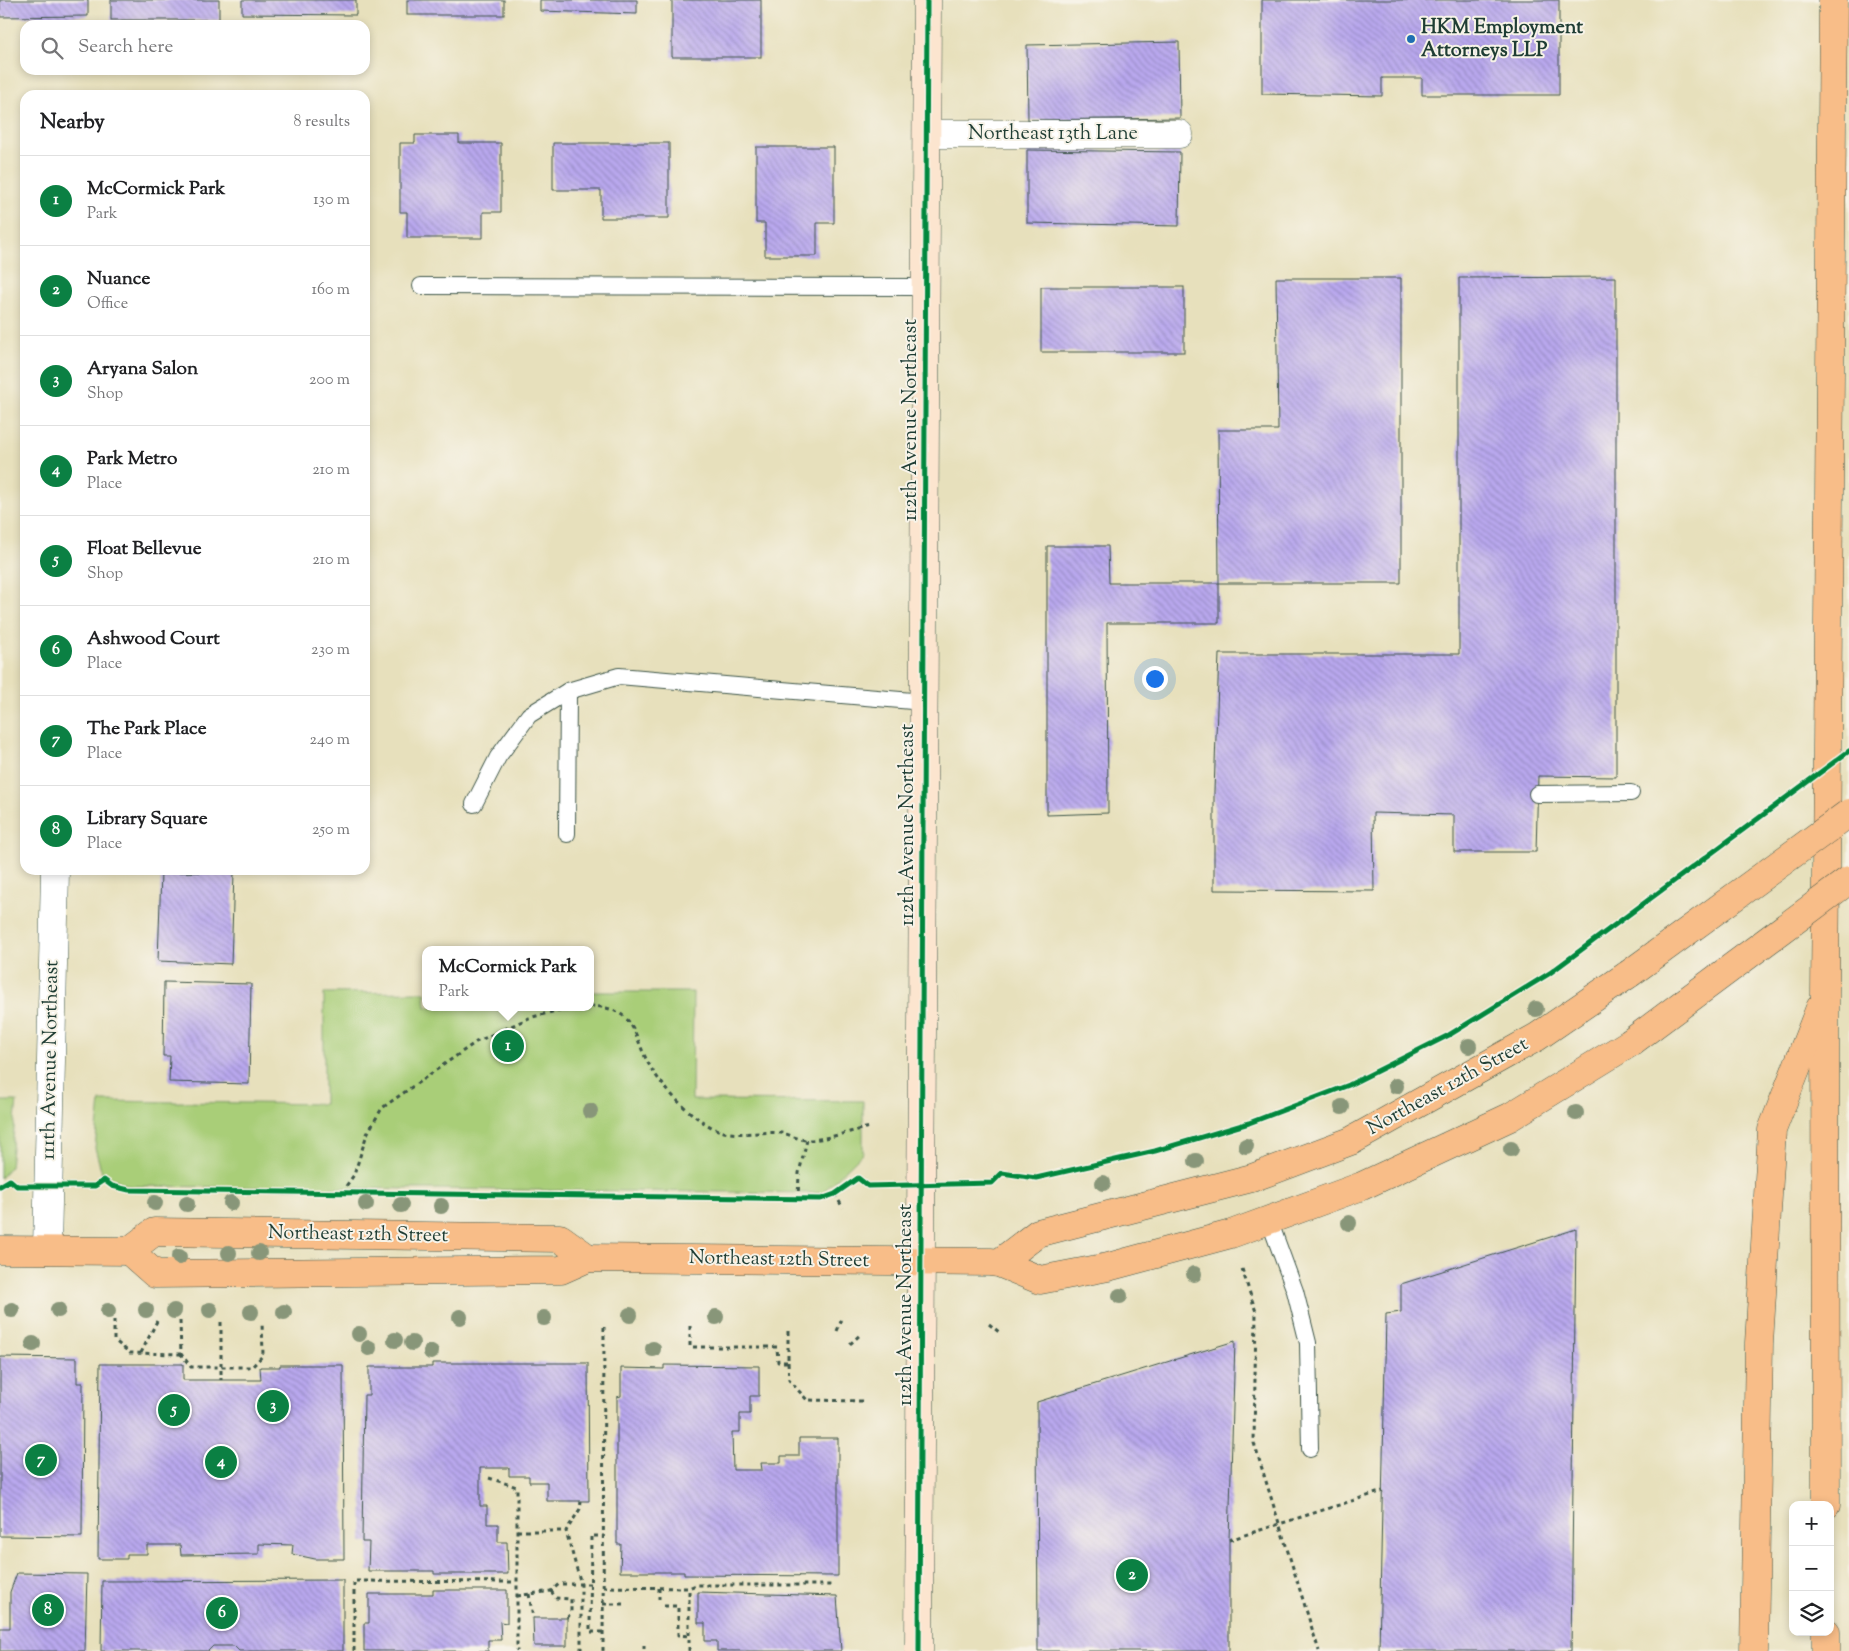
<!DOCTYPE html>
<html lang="en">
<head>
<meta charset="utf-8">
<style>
	body { margin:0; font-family:"Sorts Mill Goudy",serif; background:#f6f6f6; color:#202124 }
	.controls { position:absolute; right:15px; bottom:15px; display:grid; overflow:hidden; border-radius:10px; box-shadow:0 2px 8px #0003 }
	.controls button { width:45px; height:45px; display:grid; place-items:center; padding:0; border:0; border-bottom:1px solid #e0e0e0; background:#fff; color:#202124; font:25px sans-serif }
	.you { position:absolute; left:1154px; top:678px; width:18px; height:18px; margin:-12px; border:4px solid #fff; border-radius:50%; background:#1a73e8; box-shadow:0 0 0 8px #1a73e833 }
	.badge { display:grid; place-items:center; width:32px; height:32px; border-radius:50%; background:#0b8043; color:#fff; font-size:16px; font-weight:700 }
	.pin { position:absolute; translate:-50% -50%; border:2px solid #fff; box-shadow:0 1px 5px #0006 }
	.popup { position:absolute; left:422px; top:946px; width:172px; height:65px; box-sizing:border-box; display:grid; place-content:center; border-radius:10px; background:#fff; filter:drop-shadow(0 1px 4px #0005); font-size:16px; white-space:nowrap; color:#757577 }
	.popup b { font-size:19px; color:#202124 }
	.popup::after { content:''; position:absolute; left:50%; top:100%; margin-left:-10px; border:10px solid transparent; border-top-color:#fff }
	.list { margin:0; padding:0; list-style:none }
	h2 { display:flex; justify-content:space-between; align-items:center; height:65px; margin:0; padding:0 20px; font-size:21px }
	h2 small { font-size:16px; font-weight:400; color:#757577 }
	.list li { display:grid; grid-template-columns:32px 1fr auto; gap:15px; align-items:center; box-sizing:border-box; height:90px; padding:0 20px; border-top:1px solid #e0e0e0 }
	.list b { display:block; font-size:19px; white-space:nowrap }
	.list p { margin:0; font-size:16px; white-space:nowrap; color:#757577 }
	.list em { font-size:16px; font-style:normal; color:#757577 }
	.icon { flex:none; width:28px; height:28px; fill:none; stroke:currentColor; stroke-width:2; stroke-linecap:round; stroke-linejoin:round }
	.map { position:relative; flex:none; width:1849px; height:1651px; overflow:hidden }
	.search { position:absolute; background:#fff; box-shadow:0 2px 8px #0003; left:20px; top:20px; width:350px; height:55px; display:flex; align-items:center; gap:12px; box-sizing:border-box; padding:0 18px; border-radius:15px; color:#757577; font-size:19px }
	.panel { position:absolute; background:#fff; box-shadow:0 2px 8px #0003; left:20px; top:90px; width:350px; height:785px; border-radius:15px }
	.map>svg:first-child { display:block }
</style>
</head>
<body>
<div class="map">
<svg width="1849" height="1651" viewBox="0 0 1849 1651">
	<defs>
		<pattern id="building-back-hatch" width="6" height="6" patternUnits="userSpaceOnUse" patternTransform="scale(1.25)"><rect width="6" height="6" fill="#b9a8ee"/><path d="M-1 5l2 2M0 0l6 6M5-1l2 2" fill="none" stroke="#968ac2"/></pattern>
	</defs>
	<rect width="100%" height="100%" fill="#f7f3e8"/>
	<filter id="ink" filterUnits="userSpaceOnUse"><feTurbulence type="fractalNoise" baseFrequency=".02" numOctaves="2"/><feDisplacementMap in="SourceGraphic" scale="10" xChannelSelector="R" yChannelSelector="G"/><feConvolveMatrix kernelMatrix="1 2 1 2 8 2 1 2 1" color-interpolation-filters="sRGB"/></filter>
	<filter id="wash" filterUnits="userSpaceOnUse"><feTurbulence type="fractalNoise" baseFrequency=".0096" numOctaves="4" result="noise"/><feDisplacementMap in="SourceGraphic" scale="20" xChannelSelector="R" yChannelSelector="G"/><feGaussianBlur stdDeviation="1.12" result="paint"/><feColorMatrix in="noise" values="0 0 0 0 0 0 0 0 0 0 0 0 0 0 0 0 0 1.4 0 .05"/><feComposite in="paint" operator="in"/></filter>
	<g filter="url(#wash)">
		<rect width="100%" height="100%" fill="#e7e0bc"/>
		<g fill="#a9ce78" stroke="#648656">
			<path d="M425,992L426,1007H590L591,992H693L692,1100L863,1101V1153L822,1193L129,1186L102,1173L95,1148L100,1101L324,1104V993Z"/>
			<path d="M0,1101H17L10,1167L0,1178Z"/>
		</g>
		<g id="blocks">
			<g fill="url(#building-back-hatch)">
				<path d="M0,0H88V16L0,17Z"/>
				<rect x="111" y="0" width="108" height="20"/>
				<path d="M242,0H356V15L242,14Z"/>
				<rect x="407" y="0" width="97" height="15"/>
				<path d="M540,0H637V14L540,11Z"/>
				<rect x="672" y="0" width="89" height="57"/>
				<path d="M1262,0H1559V95H1422V78H1382V96L1262,94Z"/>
				<path d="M1179,42L1180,118L1028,120L1027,45Z"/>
				<path d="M415,135H459V143H501V212H483V238H407V212H400V143H415Z"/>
				<path d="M553,143H669V218H601V190H553Z"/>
				<path d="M756,147H834V223H817V256H765V223H756Z"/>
				<path d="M1027,150L1180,152L1179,226L1027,223Z"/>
				<path d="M1616,277V777L1538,776L1536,852H1454V815L1373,813L1374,891L1214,890V791L1219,654H1459V278Z"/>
				<path d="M1276,278H1401V583H1219L1218,430H1278Z"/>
				<rect x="1041" y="287" width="143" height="65"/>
				<path d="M1047,546H1108L1109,583H1219V623H1107L1108,813L1047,815Z"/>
				<path d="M161,872L234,873L231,964L158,961Z"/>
				<path d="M164,982L251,984L249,1084L169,1082L170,1056H163Z"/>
				<path d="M1576,1229L1571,1651H1379L1386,1314L1401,1312V1284Z"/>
				<path d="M1235,1341L1229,1540V1651H1038L1037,1402Z"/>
				<path d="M0,1357L77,1358V1383H83L82,1537L0,1536Z"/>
				<path d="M432,1363H588L589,1501H547V1482H529V1476H509V1468H480V1506H487V1524H498V1542H507L508,1574H434V1571H368L369,1542H362L364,1395H369V1367H432Z"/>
				<path d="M100,1364H183V1380H261L260,1367H280V1365H343L344,1559H315L292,1554L293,1545L259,1544V1554L181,1555L180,1545H147V1554H127V1559H98Z"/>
				<path d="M664,1365L759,1366V1396H750V1414H740V1432H732L733,1470H762L761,1463H781V1456H799V1438H838V1576L684,1575V1572H620L621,1544H617V1397L621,1396V1368L664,1369Z"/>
				<path d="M17,1573L87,1574L85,1651H0V1628H10V1592Z"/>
				<path d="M343,1580V1651H239L234,1646H213L208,1651H101L102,1581Z"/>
				<path d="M433,1590H507V1623L500,1622L501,1640H488V1651H364V1623H369V1594H433Z"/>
				<path d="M698,1592L837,1596L841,1651H717V1641H705V1623H698Z"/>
				<path d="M533,1618H567V1646H534Z"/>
			</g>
		</g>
	</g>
	<g filter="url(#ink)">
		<use href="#blocks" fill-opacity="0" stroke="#3d5548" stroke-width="1"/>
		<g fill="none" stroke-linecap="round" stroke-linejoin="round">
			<defs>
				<g id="service">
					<path d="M421,286L927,287"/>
					<path d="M1537,794L1631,793"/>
					<path d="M474,804L498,757L529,715L568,691L619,676L924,702"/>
					<path d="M567,834L568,691"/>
					<path d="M1269,1220L1295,1291L1308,1343L1310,1449"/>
				</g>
				<g id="minor">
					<path d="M927,134H1179"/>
					<path d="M47,1250L55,870"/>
				</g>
				<path id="secondary" d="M919,1651L927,0"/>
				<g id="primary">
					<path d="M0,1250L129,1251L154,1232L560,1238L588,1258"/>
					<path d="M129,1251L155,1274L561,1270L588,1258L990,1262L999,1263L1040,1280L1108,1267L1231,1234L1362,1186L1510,1117L1630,1043"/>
					<path d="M999,1263L1038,1233L1252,1178L1351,1141L1537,1037L1629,974"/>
				</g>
				<g id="motorway">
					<path d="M1826,1505L1825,995L1833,0"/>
					<path d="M1754,1651L1759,1343L1772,1130L1820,1008"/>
					<path d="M1826,1651V1632"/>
				</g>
			</defs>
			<use href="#service" stroke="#3d5548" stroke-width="18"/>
			<use href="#minor" stroke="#3d5548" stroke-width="29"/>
			<use href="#secondary" stroke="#3d5548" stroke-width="29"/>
			<use href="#primary" stroke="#3d5548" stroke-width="29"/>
			<use href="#motorway" stroke="#3d5548" stroke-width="29"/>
			<g stroke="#3d5548" stroke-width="3" stroke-dasharray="4 4" stroke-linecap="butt">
				<path d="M590,1006C639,1008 632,1037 651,1068C664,1090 699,1126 724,1132C742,1136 763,1131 781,1133C790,1134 798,1140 807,1140C821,1141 854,1130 870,1127"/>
				<path d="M344,1193V1189L354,1175L367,1134L382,1108L476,1042L529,1018L571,1007"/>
				<path d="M835,1194L843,1208"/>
				<path d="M798,1199L799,1173L807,1140"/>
				<path d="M1242,1269L1256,1312L1254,1443L1319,1651"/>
				<path d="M114,1320V1340L130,1353L181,1354"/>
				<path d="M180,1321L181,1354L191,1367H252L263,1355L262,1322"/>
				<path d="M221,1322V1380"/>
				<path d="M989,1324L999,1332"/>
				<path d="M690,1326V1347H777L778,1362H788V1327"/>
				<path d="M837,1331L842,1319"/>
				<path d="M850,1344L861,1334"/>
				<path d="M141,1353L157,1321"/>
				<path d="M788,1362L789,1380L807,1400L863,1401"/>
				<path d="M489,1478L517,1487V1651"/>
				<path d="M581,1501L580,1509L566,1531L581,1584V1651"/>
				<path d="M517,1531H566"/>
				<path d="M1229,1540L1383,1491"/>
				<path d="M603,1587L689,1588L696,1585H832"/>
				<path d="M659,1588V1599"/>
				<path d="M551,1591L556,1598L571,1599V1613L567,1618"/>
				<path d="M529,1594L533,1618"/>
				<path d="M517,1596L551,1591L559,1584H590"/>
				<path d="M603,1604H625"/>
				<path d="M664,1606H678V1635L689,1636"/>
				<path d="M603,1632H590V1627L591,1536H604"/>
				<path d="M644,1645V1651"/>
				<path d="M354,1651V1581L516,1582"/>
				<path d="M603,1651L604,1324"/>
				<path d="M689,1651V1588"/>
			</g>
			<use href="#service" stroke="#fff" stroke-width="16"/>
			<use href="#minor" stroke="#fff" stroke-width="28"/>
			<use href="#secondary" stroke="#fce5cf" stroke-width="28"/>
			<use href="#primary" stroke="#f8bd88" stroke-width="28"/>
			<use href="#motorway" stroke="#f8bd88" stroke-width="28"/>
			<defs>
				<g id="primary-bridge">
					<path d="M1629,974L1849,813"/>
					<path d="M1630,1043L1849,880"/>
				</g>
			</defs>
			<use href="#primary-bridge" stroke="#3d5548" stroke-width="29" stroke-linecap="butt"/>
			<use href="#primary-bridge" stroke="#f8bd88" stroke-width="28"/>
			<defs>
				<g id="cycleway">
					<path d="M0,1186L10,1180L17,1186H95L104,1180L112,1186L129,1190L821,1199L835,1194L858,1178L868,1186L992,1183L1002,1173L1036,1178L1155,1151L1249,1123L1349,1085L1449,1035L1550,973L1849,751"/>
					<path d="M919,1651L927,0"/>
				</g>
			</defs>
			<use href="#cycleway" stroke="#f7f3e8" stroke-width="8"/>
			<use href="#cycleway" stroke="#00873e" stroke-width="5"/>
		</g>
		<g fill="#889679">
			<circle cx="1536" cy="1009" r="8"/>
			<circle cx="1469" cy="1046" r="8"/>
			<circle cx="1396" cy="1086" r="8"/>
			<circle cx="1342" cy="1107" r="8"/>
			<circle cx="590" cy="1111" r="8"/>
			<circle cx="1576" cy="1113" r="8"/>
			<circle cx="1246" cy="1146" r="8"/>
			<circle cx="1511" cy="1149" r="8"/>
			<circle cx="1196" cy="1161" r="8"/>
			<circle cx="1103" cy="1183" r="8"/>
			<circle cx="155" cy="1203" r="8"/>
			<circle cx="231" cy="1203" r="8"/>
			<circle cx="187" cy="1204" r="8"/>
			<circle cx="366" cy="1204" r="8"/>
			<circle cx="401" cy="1205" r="8"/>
			<circle cx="441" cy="1206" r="8"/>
			<circle cx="1349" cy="1223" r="8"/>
			<circle cx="229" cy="1253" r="8"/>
			<circle cx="259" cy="1253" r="8"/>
			<circle cx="179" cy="1257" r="8"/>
			<circle cx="1194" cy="1274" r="8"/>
			<circle cx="1120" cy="1296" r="8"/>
			<circle cx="12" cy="1310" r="8"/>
			<circle cx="58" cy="1310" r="8"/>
			<circle cx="146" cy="1310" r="8"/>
			<circle cx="210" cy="1310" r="8"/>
			<circle cx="108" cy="1311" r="8"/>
			<circle cx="174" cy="1311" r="8"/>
			<circle cx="251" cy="1312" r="8"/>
			<circle cx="284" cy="1312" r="8"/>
			<circle cx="630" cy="1315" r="8"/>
			<circle cx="460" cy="1317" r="8"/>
			<circle cx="716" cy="1317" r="8"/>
			<circle cx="544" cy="1318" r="8"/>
			<circle cx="359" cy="1334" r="8"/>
			<circle cx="395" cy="1340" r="8"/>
			<circle cx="412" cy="1343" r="8"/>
			<circle cx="33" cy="1344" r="8"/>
			<circle cx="369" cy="1348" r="8"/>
			<circle cx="653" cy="1349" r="8"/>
			<circle cx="431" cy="1352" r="8"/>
		</g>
	</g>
	<circle fill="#1f6fb2" stroke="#f7f3e8" stroke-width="2" cx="1411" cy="39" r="5"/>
	<g text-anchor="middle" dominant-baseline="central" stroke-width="4" stroke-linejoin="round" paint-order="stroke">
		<g font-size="20" font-weight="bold" fill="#1f3d34" stroke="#f7f3e8" text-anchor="start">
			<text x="1421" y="28">HKM Employment<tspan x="1421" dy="23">Attorneys LLP</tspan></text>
		</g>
		<g font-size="20" fill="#1f3d34" stroke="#f7f3e8">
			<text x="1053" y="134">Northeast 13th Lane</text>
			<text transform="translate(911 420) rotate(-90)">112th Avenue Northeast</text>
			<text transform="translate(908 825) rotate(-90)">112th Avenue Northeast</text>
			<text transform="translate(51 1060) rotate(-89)">111th Avenue Northeast</text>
			<text transform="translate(1448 1087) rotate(-29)">Northeast 12th Street</text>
			<text transform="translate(358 1235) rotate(1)">Northeast 12th Street</text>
			<text transform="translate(779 1260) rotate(1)">Northeast 12th Street</text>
			<text transform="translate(906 1305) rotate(-90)">112th Avenue Northeast</text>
		</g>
	</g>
</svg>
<div class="controls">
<button>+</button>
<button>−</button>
<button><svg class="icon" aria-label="layers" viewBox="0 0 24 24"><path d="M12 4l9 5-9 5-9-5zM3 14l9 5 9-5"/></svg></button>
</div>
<div class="you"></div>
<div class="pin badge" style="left:508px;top:1046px">1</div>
<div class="popup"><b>McCormick Park</b>Park</div>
<div class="pin badge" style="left:1132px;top:1575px">2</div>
<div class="pin badge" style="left:273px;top:1406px">3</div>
<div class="pin badge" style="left:221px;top:1462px">4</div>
<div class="pin badge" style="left:174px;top:1410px">5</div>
<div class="pin badge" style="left:222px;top:1613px">6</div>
<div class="pin badge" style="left:41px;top:1460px">7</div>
<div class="pin badge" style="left:48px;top:1610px">8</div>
<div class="search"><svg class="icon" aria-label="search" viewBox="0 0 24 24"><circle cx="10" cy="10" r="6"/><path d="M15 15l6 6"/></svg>Search here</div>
<section class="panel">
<h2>Nearby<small>8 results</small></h2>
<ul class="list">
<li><span class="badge">1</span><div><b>McCormick Park</b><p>Park</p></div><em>130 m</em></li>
<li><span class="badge">2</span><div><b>Nuance</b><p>Office</p></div><em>160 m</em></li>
<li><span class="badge">3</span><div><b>Aryana Salon</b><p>Shop</p></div><em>200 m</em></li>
<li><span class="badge">4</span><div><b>Park Metro</b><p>Place</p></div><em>210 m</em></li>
<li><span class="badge">5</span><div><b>Float Bellevue</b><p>Shop</p></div><em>210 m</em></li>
<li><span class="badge">6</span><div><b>Ashwood Court</b><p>Place</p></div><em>230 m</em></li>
<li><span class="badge">7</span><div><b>The Park Place</b><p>Place</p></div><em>240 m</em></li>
<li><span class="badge">8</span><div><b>Library Square</b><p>Place</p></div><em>250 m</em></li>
</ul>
</section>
</div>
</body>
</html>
